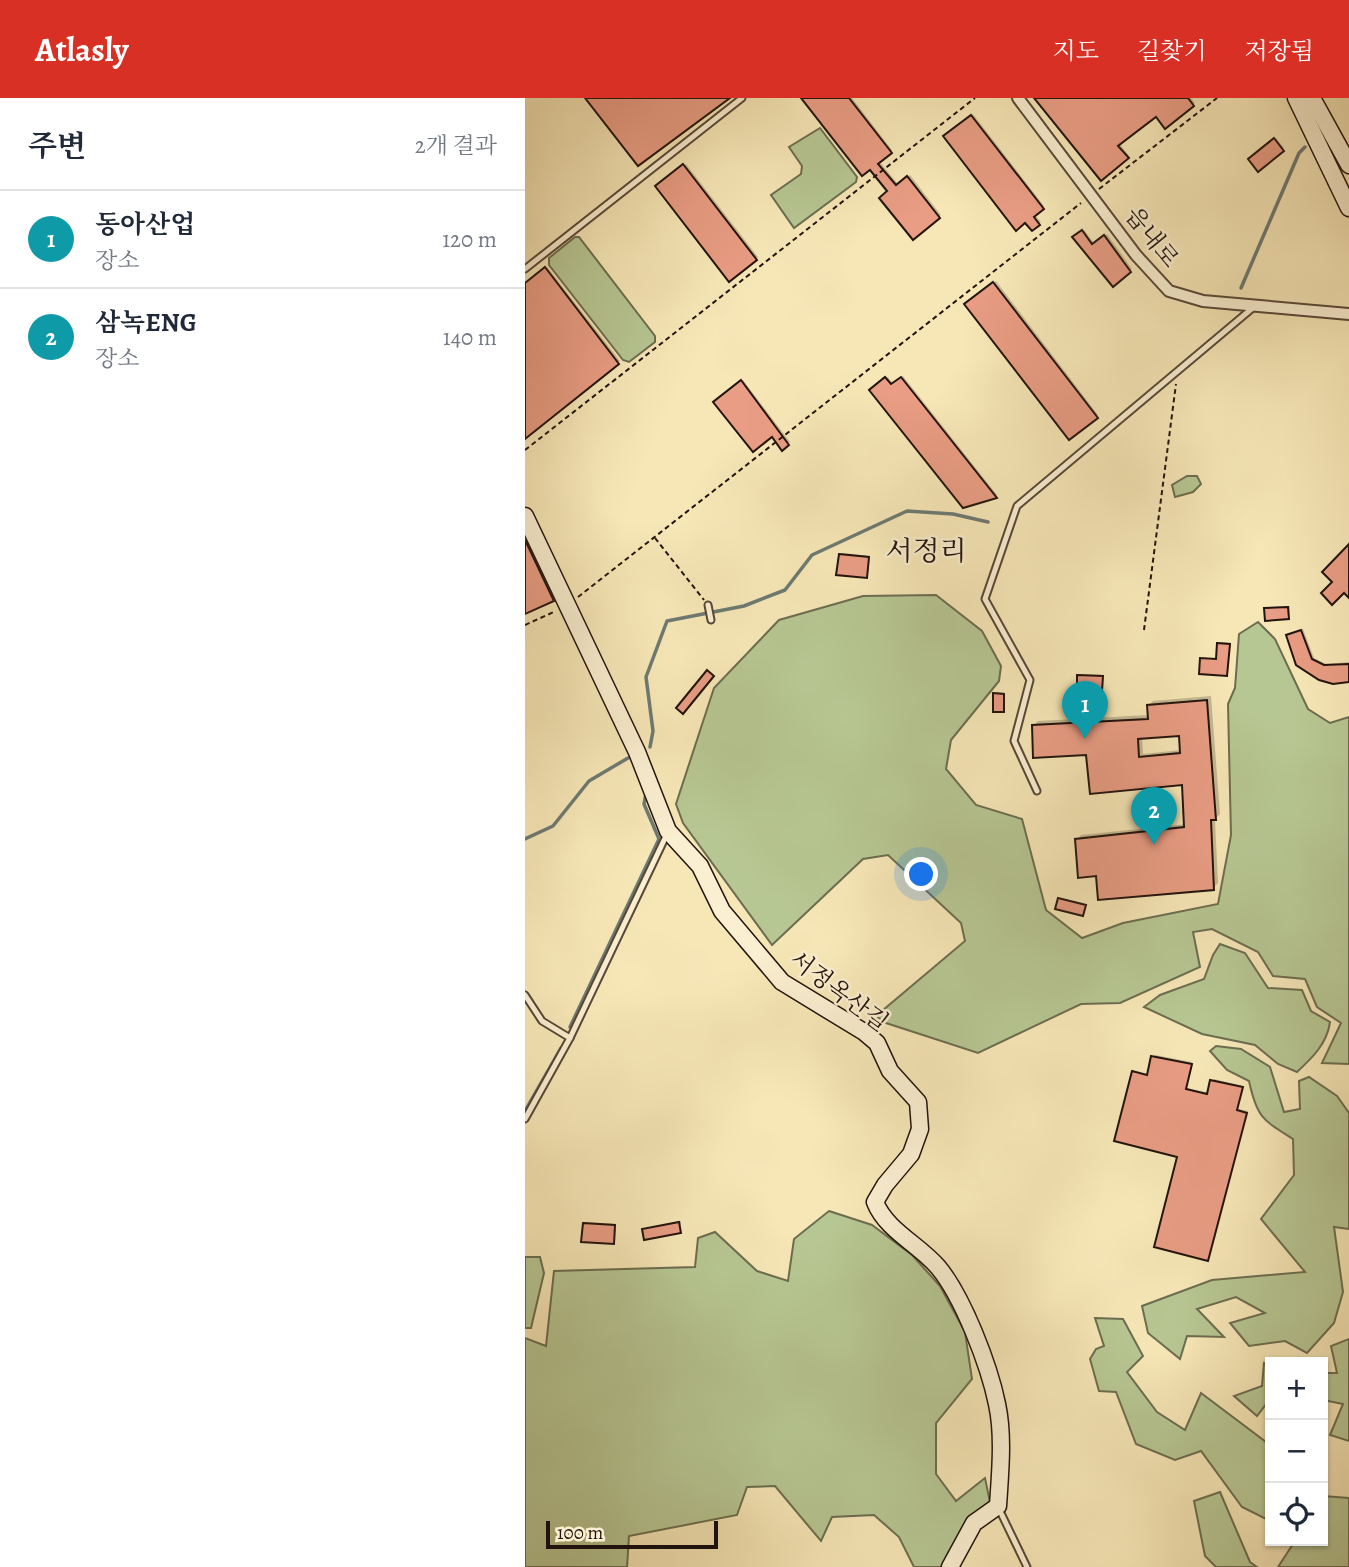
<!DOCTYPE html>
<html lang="ko">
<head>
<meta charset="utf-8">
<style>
	body { margin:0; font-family:Alegreya,"Noto Serif KR",serif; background:#f2f2f3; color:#1f2937 }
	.controls { position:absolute; right:21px; bottom:21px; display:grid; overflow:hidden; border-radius:0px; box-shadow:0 2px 5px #0004 }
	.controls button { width:63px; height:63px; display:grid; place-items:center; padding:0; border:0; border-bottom:2px solid #e0e1e3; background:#fff; color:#1f2937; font:35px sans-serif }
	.scale { position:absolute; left:21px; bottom:18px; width:172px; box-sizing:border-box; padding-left:7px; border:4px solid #22130d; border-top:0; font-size:19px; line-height:24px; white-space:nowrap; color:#22130d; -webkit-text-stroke:5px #faefd0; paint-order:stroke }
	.you { position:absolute; left:397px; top:777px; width:24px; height:24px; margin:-18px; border:5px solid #fff; border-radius:50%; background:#1a73e8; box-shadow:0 0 0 10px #1a73e833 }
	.badge { display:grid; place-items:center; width:46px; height:46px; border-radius:50%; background:#d93025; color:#fff; font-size:23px; font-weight:700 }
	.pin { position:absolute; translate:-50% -58px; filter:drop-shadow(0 2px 4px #0008) }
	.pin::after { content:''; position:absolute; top:37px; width:24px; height:21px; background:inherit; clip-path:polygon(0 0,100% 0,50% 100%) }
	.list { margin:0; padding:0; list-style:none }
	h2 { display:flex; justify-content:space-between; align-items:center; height:91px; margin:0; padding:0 28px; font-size:30px }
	h2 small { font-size:23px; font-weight:400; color:#747a83 }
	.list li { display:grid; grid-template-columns:46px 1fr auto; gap:21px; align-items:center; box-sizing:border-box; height:98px; padding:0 28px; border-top:2px solid #e0e1e3 }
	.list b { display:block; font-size:26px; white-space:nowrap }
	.list p { margin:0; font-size:23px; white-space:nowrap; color:#747a83 }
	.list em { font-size:23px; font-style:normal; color:#747a83 }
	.icon { flex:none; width:38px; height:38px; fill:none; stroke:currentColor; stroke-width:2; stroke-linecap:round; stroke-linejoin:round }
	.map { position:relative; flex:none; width:824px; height:1469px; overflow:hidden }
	header { display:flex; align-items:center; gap:42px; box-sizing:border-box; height:98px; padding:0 35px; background:#d93025; color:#fff }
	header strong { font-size:33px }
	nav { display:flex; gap:38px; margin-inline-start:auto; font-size:24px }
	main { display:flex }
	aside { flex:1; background:#fff }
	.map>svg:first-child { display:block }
</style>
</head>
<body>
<header>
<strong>Atlasly</strong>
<nav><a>지도</a><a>길찾기</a><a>저장됨</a></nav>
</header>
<main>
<aside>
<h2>주변<small>2개 결과</small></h2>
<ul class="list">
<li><span class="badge" style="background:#0f9aa8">1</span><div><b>동아산업</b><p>장소</p></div><em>120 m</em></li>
<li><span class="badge" style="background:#0f9aa8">2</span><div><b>삼녹ENG</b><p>장소</p></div><em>140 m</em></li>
</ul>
</aside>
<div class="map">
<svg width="824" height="1469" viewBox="0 0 824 1469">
	<rect width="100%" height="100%" fill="#f7e7b7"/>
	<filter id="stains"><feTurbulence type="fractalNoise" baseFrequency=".00286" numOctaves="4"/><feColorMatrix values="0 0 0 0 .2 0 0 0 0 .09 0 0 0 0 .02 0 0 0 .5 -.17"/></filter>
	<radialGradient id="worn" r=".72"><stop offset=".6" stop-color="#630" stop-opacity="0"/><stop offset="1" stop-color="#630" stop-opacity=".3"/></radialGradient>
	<g fill="#b7c793" stroke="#6c6d50" stroke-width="2">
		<path d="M295,30L332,79L331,84L269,130L246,97L276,76L277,68L264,49Z"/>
		<path d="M50,139H54L130,238V244L104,264L98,262L24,167V160Z"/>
		<path d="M662,378H672L676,386L668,394L650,399L647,387Z"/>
		<path d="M411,497L457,533L476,568L474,583L426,642L421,671L451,707L497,721L521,812L557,840L598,825L693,806L706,737L703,606L710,590L714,536L733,524L750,541L783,611L805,625L824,619V966L797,965L816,925L792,909L780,881L748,878L733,854L687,831L668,834L675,869L595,905L556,906L453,955L361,925L351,918L440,843L436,825L363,757L338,761L247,847L158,725L151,706L189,590L254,522L338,498Z"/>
		<path d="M695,846L720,855L743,890L777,892L786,913L805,924C802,946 787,960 772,974L753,966L730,947L677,936L619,909L635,897L679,881L688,857Z"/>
		<path d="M691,948L716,951L745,969L759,1014L775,1011L774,983L784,979L812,998L824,1015V1131L809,1129L818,1194L809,1225L782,1255L760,1243L724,1248L705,1225L740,1215L711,1199L672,1211L699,1239L662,1238L655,1261L623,1235L617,1208L687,1182L780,1174L736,1121L769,1077L768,1041C738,1022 732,1020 724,983L702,972L685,953Z"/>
		<path d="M304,1113L347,1127L387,1157L415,1188L440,1234L447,1281L411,1325V1376L431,1403L460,1380L465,1404L441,1423L417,1469H389L374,1439L349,1417L307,1419L296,1443L250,1388L222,1389L212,1417L104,1438L102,1469H0V1240L21,1248L29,1173L170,1169L173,1140L190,1134L232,1173L263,1183L269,1141Z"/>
		<path d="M0,1159H15L19,1175L6,1230H0Z"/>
		<path d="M570,1220L598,1221L618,1258L602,1274L632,1314L660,1332L676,1295L745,1347V1423L717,1409L676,1353L650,1362L611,1346L591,1294L574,1293L565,1261L571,1251L579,1248Z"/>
		<path d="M824,1241V1343L805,1337L818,1306L798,1302V1275H812L806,1248Z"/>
		<path d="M739,1265L745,1266V1301L732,1318L709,1298L737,1288Z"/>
		<path d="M695,1394L725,1464L732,1469H691L680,1458L669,1403Z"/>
		<path d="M798,1398L824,1400V1469H753L770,1443H798Z"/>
	</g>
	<g fill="#0003" fill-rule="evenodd">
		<path d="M279,0H327L367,52L354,63L373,86L385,77L416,117L388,140L365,93Z"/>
		<path d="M511,0H666L670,5L640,28L631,16L594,45L604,58L576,80Z"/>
		<path d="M448,16L519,108L509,116L516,124L507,131L420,38Z"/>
		<path d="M751,40L759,50L733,71L725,61Z"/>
		<path d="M161,66L233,159L204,182L132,88Z"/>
		<path d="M559,132L569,145L582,136L607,171L588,187L550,139Z"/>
		<path d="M22,169L95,263L0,338V187Z"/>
		<path d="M471,183L573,317L544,339L442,206Z"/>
		<path d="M378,278L472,397L471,398L438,408L346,292L363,279L368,286Z"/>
		<path d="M218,282L265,344L257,350L247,337L190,304Z"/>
		<path d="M0,438L29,500L0,514Z"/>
		<path d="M317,455L345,458L343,476L341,478L315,457Z"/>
		<path d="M765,508L764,519L741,511L743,509Z"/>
		<path d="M778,531L789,560L801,566L824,564V582L808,584L782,575L772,566L764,536Z"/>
		<path d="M696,544L706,545L701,576L677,560H692Z"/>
		<path d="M556,576L579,577L578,589L554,578Z"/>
		<path d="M472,594L480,595L478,612L470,596Z"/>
		<path d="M686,598L695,716L690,721L693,785L688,790L573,776L552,742L556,737L661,726L658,686L563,655L508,628L513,623L624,617V607L628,603ZM655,636L656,652L618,656L617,639Z"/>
		<path d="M537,800L562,806L559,815L535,801Z"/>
		<path d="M630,957L667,964L662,990L684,995L689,981L718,988L713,1011L723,1013L683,1161L655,1058L609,974L624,976Z"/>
		<path d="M156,1123V1133L119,1131L121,1130Z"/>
		<path d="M61,1124L91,1126L90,1143L59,1126Z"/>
	</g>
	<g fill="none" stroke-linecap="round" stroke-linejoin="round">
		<g stroke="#6d7a72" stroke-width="3.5">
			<path d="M716,190L774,55L780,49"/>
			<path d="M125,649L128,633L121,579L142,523L219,508L260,492L287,457L382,413L428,416L463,424"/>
			<path d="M0,741L28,728L64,683L103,660"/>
			<path d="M45,929L134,741L119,706L121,695"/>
			<path d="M0,1013L36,950"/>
		</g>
	</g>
	<g fill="#e99d84" stroke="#22130d" stroke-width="2" fill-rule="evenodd">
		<path d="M60,0H205L113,68Z"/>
		<path d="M276,0H324L367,55L353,66L371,87L382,78L415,120L388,142L354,100L362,93L345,72L337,78Z"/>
		<path d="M509,0H663L669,8L640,31L631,19L593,48L604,60L576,83Z"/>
		<path d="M446,17L519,111L509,119L515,127L507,133L500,125L491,133L418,38Z"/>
		<path d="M749,40L759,53L733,74L723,61Z"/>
		<path d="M158,66L232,162L204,184L130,88Z"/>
		<path d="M557,132L567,146L579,137L606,174L588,189L547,139Z"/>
		<path d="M20,169L94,266L0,341V185Z"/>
		<path d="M468,184L573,320L544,342L439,206Z"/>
		<path d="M360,279L366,286L376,279L472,400L438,410L344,292Z"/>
		<path d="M216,282L264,347L257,353L247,339L228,354L188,304Z"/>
		<path d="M0,442L29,503L0,516Z"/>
		<path d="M824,446V500L819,495L807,507L796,495L807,484L797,474Z"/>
		<path d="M314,456L344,459L342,480L311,477Z"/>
		<path d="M763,509L764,521L740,523L739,510Z"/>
		<path d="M776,532L787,561L799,567L824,566V584L808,586L794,582L771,567L761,537Z"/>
		<path d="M692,545L705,546L702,578L674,576L675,560L691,561Z"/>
		<path d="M182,572L189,578L158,616L151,610Z"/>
		<path d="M552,577L578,578L577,593L552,592Z"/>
		<path d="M468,595L479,596V614H468Z"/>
		<path d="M682,602L691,722H686L689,792L573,802L571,778L553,780L550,741L659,729L657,687L565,696L561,657L508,660L507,627L623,621L622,607ZM654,638L655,655L614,659L613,641Z"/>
		<path d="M533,800L561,807L558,818L530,811Z"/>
		<path d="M626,958L667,966L661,991L682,996L685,982L718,989L712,1012L722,1015L683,1163L629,1149L652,1059L589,1043L607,973L622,977Z"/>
		<path d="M154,1124L156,1135L119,1142L117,1131Z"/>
		<path d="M58,1125L90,1127L89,1146L56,1144Z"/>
	</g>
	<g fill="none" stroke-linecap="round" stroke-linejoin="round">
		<defs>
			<g id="lane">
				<path d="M0,171L217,0"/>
				<path d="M183,507L186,522"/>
				<path d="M512,693L489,643L505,582L460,501L492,408L730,208"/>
				<path d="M0,897L17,923L45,940"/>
				<path d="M0,1021L45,940L142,736"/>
				<path d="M474,1411L502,1469"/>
			</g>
			<path id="street" d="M493,0L611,157L644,193L678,203L824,216"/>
			<g id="secondary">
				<path d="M771,0L824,110"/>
				<path d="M787,0L824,67"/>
				<path d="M0,418L112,654L143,733L175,768L197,813L257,884L339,934L352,945L365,973L393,1004L395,1031L386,1056L360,1087L350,1104C361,1132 393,1146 413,1169C438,1199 464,1267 472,1306C479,1338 475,1376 473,1408L449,1425L425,1469"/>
			</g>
		</defs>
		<use href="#lane" stroke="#574838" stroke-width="9"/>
		<use href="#street" stroke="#574838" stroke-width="14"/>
		<use href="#secondary" stroke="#22130d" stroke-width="19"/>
		<g stroke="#22130d" stroke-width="2" stroke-dasharray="5 3.5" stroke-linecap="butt">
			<path d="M574,91L692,0"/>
			<path d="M0,352L450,0"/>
			<path d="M130,440L179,502"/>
			<path d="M53,499L556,105"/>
			<path d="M0,527L31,513"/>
			<path d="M619,532L651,286"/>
		</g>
		<use href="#lane" stroke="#faefd0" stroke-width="5"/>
		<use href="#street" stroke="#faefd0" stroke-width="10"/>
		<use href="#secondary" stroke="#faefd0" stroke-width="16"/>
	</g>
	<g text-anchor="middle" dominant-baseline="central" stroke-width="5" stroke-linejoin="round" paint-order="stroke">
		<g font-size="24" fill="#22130d" stroke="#faefd0">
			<text transform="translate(627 139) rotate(51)">읍내로</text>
			<text transform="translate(314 893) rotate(37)">서정옥산길</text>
		</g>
		<g font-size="28" fill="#22130d" stroke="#faefd0">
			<text x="401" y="453">서정리</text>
		</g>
	</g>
	<rect width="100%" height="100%" filter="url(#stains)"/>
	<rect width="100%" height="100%" fill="url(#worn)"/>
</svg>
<div class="controls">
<button>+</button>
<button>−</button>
<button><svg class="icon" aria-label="locate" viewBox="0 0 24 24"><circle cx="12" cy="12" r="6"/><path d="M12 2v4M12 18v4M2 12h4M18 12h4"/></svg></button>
</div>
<div class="scale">100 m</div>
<div class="you"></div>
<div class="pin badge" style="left:560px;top:641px;background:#0f9aa8">1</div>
<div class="pin badge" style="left:629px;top:747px;background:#0f9aa8">2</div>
</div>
</main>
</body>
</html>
